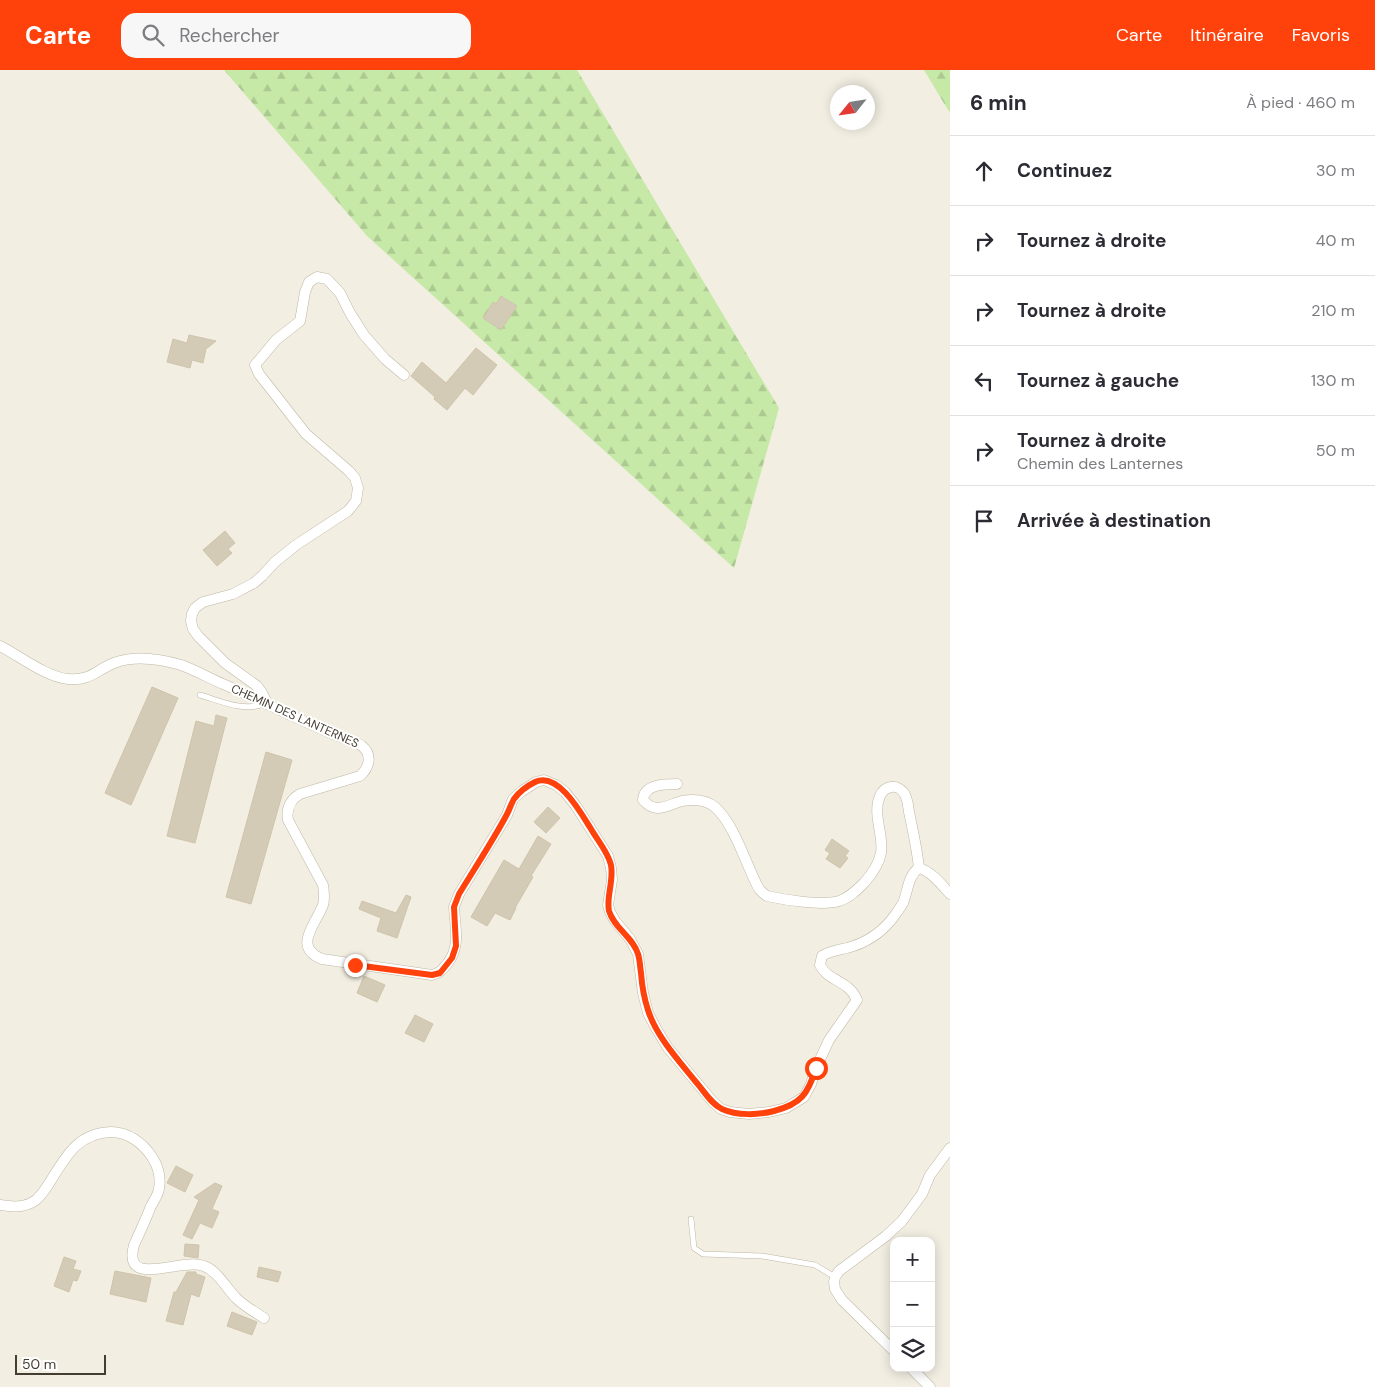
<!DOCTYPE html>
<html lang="fr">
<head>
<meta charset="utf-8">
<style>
	body { margin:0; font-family:"DM Sans",sans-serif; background:#f7f7f7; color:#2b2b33 }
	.controls { position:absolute; right:15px; bottom:15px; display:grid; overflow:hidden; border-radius:10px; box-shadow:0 2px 12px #0003 }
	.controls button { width:45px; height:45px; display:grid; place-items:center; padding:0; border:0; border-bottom:1px solid #e1e1e2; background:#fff; color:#2b2b33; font:25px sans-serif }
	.compass { position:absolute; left:830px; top:15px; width:45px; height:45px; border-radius:50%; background:#fff; box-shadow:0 2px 12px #0003; rotate:240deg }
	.scale { position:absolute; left:15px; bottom:12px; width:91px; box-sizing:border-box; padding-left:5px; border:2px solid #443e32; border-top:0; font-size:14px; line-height:18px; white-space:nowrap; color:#443e32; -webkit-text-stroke:4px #fff; paint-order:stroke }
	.stop { position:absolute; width:15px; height:15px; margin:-11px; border:4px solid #ff420c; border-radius:50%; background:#fff }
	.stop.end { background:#ff420c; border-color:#fff; box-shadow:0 1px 5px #0008 }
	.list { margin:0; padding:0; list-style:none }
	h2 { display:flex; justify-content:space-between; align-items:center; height:65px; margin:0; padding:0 20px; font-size:21px }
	h2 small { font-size:16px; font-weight:400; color:#7c7c81 }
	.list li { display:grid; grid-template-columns:32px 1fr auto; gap:15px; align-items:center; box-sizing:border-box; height:70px; padding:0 20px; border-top:1px solid #e1e1e2 }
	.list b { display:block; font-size:19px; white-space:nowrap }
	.list p { margin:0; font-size:16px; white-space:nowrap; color:#7c7c81 }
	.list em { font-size:16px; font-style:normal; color:#7c7c81 }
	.icon { flex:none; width:28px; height:28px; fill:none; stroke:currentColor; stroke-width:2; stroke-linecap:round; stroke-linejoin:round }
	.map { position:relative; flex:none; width:950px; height:1317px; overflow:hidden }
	header { display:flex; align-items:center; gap:30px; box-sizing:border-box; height:70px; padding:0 25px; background:#ff420c; color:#fff }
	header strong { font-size:24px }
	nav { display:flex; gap:28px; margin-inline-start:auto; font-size:18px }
	.search { width:350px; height:45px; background:#f7f7f7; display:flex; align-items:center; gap:12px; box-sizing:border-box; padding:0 18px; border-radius:15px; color:#7c7c81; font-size:19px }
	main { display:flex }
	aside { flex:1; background:#fff }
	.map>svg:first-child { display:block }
</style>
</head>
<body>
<header>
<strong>Carte</strong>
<div class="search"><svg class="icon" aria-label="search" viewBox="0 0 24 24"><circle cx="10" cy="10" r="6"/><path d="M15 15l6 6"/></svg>Rechercher</div>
<nav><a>Carte</a><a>Itinéraire</a><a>Favoris</a></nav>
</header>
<main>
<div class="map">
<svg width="950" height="1317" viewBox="0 0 950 1317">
	<defs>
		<pattern id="forest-firs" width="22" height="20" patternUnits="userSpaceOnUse" patternTransform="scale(1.25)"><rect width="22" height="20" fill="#c7e9a8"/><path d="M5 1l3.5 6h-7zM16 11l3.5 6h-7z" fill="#acc991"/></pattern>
	</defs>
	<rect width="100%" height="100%" fill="#f2eee2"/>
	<g fill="url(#forest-firs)">
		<path d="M224,0H577L779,338L734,498L367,166Z"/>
		<path d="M924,0H950V42L948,40Z"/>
	</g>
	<g fill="#d4cbb7" stroke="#cfc3aa">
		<path d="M501,226L517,236L501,260L483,248L493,232L496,234Z"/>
		<path d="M189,265L216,271L206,279L203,293L192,290L190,298L167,292L173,269L187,273Z"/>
		<path d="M476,278L497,295L473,325L465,318L447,340L434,329L435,327L411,306L422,292L446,313Z"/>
		<path d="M225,461L235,473L228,479L232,483L217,496L203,480Z"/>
		<path d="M152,617L178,628L131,735L105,723Z"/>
		<path d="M216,645L227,648L195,773L167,766L196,651L214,656Z"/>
		<path d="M266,682L292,690L251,834L226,827Z"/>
		<path d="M548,737L560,748L546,763L534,752Z"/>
		<path d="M538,766L551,774L531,806L533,807L515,838H516L510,850L495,843L487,856L471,847L504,790L519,799Z"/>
		<path d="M832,769L849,781L845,786L848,788L840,798L826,789L830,783L825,780Z"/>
		<path d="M406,825L411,827L397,868L377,861L381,848L359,839L362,831L396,843Z"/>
		<path d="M364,906L385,915L377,932L357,923Z"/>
		<path d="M415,945L433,954L424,972L405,963Z"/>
		<path d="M176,1096L193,1105L185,1122L167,1113Z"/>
		<path d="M215,1113L222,1116L212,1139L219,1142L212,1158L200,1153L192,1169L183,1165L199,1130L194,1127Z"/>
		<path d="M185,1174L199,1175L198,1188L184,1186Z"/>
		<path d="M64,1187L76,1191L73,1199L81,1201L77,1211L73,1210L69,1222L54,1216Z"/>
		<path d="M259,1197L281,1202L278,1212L257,1207Z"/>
		<path d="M115,1201L151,1208L146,1232L110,1224Z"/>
		<path d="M187,1202H196V1204L205,1207L199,1227L191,1224L183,1255L166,1251L174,1222H176Z"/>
		<path d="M232,1242L257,1252L252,1265L227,1256Z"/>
	</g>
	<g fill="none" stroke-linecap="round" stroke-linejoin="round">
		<defs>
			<g id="service">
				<path d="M200,625C221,631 243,642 264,634"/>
				<path d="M691,1149L694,1178L703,1184L762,1186L815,1195L835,1207"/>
			</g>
			<g id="minor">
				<path d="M0,576C20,586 46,607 68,609C91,611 96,600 114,593C135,585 160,589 181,595C195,600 209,608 223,614C265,632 306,654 348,670C353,672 358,673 362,676C373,685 369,698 360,706L300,724C290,730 286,738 288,750L323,815C324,822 325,828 323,835C316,854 292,877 322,889L432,905C440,903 442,900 447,894C461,877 455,857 454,837L459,824L507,745L513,729L522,721L536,712L544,710L556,715L565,722L576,736L608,786L611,798L612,810L608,835L610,842L615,851L630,869L638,884L643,923L648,943L657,960L668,978L712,1031L721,1039L730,1042L749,1044L769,1042L786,1038L804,1027L811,1014L816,998L829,970L857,930C848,909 828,912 820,895L822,886C830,881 838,880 847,878C866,873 880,864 892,849C896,844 900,838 903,833C908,821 908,805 919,798C931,801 942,815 950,824"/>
				<path d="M267,633L262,623L257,616L225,593L198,566L193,559L191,551L192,544L195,538L203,532L233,524L254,513L262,506L275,492L296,475L348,441L356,431L358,418L355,408L349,401L306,364L259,304L255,295L276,270L300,251L305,222L309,212L317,207L327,209L340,223L350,243L364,265L385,289L404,305"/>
				<path d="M677,714C665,714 644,714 643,730C656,745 667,735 682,731C693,729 706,730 715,737C735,755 746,795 759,819L763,823L767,826C785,830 822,836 839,831C849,828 857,820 864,813C871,805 879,794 881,783C884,765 872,744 880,726C882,721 886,718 891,717C896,716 901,719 904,723C908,729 908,736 909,742C913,761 917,779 919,798"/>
				<path d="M0,1135C13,1137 25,1138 36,1130C42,1125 46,1118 50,1112C66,1086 78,1063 111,1062C128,1062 143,1073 152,1087C158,1096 161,1107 159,1119C158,1125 154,1131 151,1136C146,1149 140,1162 134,1175C122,1220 181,1187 204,1196C218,1201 226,1218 236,1228C244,1236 255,1242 264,1248"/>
				<path d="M894,1281L842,1230L838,1224L835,1219L834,1212L835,1207L839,1201L886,1166L902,1151L922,1124L930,1105L950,1078"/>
				<path d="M911,1298L930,1317"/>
			</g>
		</defs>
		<use href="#service" stroke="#beb7a4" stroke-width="6"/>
		<use href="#minor" stroke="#beb7a4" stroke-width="11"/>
		<use href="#service" stroke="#fff" stroke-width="5"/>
		<use href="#minor" stroke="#fff" stroke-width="10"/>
	</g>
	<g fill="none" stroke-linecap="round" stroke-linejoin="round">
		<path stroke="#ff420c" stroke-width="6" d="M355,895L432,905L440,903L452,888L456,876L454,837L459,824C475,798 492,772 506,746C509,741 511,734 514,729C519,722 527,716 535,712C558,701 581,743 591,759C598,771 608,782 611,795C614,811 606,827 609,841C614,858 633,867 638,884C640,890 640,897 641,903C642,916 644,928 648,940C656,966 679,991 696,1012C704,1021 711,1034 722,1039C737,1046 759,1045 774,1041C801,1034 808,1024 816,998"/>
	</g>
	<g text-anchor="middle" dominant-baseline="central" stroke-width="4" stroke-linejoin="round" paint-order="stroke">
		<g font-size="12" fill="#443e32" stroke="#fff">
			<text transform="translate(295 646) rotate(24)">CHEMIN DES LANTERNES</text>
		</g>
	</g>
</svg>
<div class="controls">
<button>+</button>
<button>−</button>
<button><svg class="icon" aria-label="layers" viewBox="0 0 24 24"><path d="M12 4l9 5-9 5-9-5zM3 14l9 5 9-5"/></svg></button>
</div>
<svg class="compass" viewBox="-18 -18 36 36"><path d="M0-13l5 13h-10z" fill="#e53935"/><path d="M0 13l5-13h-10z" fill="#7c7c81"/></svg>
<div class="scale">50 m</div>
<div class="stop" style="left:816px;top:998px"></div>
<div class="stop end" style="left:355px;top:895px"></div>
</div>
<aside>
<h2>6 min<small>À pied · 460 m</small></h2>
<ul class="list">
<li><svg class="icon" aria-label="ahead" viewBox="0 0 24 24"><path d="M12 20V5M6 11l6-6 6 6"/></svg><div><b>Continuez</b></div><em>30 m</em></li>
<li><svg class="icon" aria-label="right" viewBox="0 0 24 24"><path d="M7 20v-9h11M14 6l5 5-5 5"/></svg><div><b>Tournez à droite</b></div><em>40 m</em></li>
<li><svg class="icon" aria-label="right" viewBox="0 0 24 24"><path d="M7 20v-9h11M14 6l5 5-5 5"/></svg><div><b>Tournez à droite</b></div><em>210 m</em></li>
<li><svg class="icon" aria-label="left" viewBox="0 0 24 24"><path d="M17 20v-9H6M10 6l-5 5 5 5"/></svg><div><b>Tournez à gauche</b></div><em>130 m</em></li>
<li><svg class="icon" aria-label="right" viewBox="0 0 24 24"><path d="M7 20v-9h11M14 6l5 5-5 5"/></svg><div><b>Tournez à droite</b><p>Chemin des Lanternes</p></div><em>50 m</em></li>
<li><svg class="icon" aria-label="arrive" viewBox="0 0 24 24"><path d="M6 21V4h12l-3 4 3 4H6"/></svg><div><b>Arrivée à destination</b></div></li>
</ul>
</aside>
</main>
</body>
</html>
